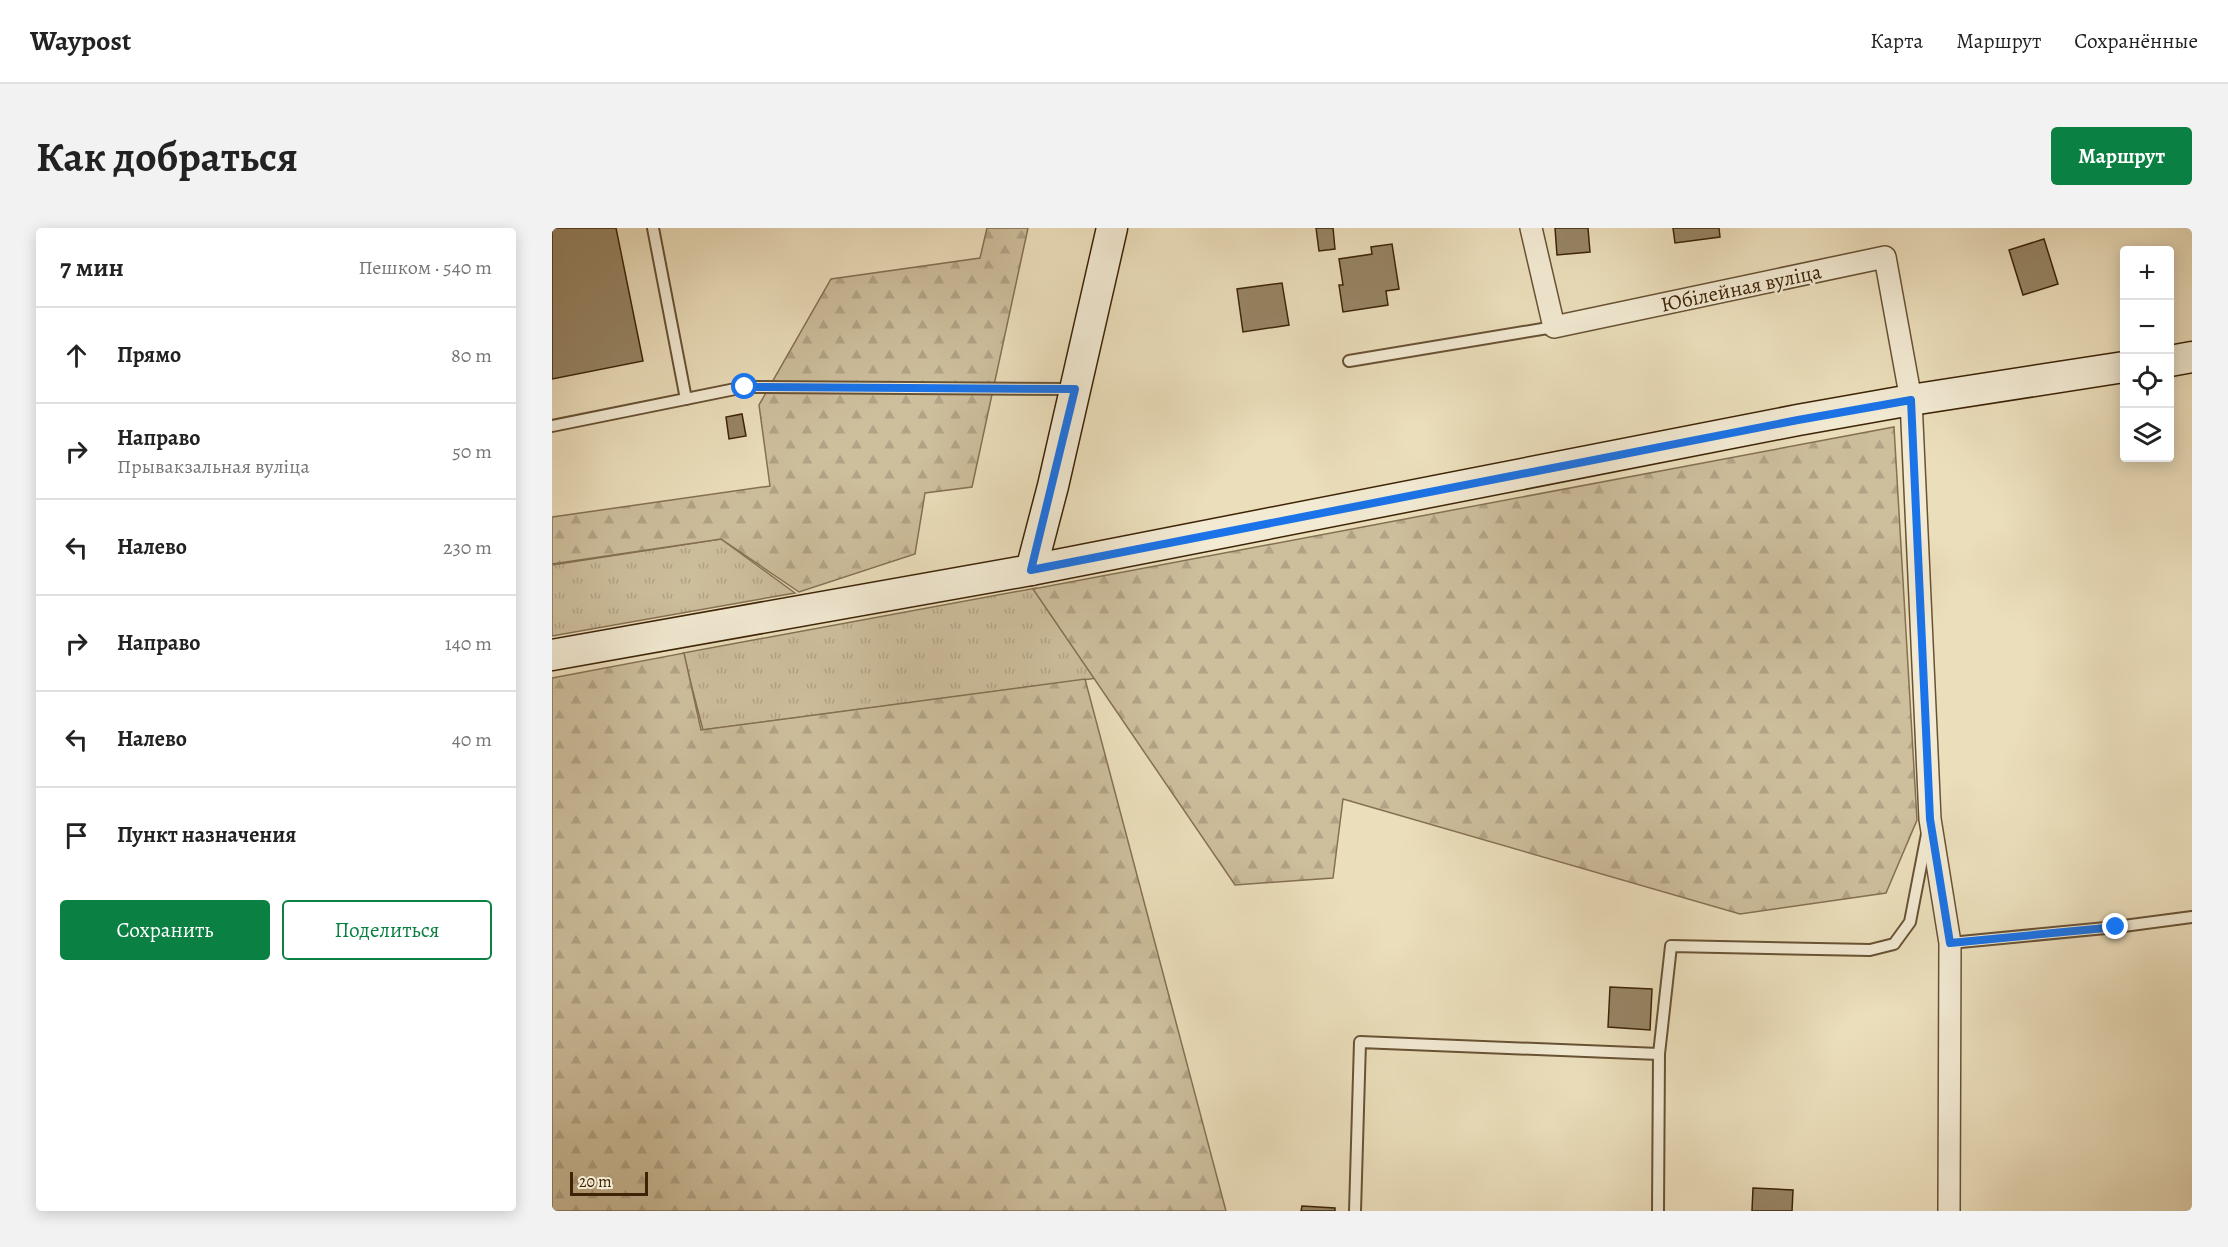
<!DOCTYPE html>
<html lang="ru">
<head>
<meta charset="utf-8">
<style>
	body { margin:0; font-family:Alegreya,serif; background:#f2f2f2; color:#222 }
	.controls { position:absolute; right:18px; top:18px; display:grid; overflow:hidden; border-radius:6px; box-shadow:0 3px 15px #0003 }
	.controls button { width:54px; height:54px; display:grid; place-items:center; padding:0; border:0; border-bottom:2px solid #e0e0e0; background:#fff; color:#222; font:30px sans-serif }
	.scale { position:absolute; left:18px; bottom:15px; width:78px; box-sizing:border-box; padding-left:6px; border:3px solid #3d2407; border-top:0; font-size:16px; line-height:21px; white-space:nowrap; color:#3d2407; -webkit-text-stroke:4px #f2ead3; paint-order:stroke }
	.stop { position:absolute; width:18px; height:18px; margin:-14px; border:4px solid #1a73e8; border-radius:50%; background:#fff }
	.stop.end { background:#1a73e8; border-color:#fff; box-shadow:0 2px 6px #0008 }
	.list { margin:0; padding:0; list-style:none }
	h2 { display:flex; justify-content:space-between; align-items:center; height:78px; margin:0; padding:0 24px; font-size:26px }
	h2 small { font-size:20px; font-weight:400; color:#767676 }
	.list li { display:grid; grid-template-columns:39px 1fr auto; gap:18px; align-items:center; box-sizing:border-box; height:96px; padding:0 24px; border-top:2px solid #e0e0e0 }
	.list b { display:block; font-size:22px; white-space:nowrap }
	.list p { margin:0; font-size:20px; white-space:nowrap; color:#767676 }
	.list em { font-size:20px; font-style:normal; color:#767676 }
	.actions { display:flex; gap:12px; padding:18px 24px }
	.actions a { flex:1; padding:14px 0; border:2px solid #0b8043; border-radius:6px; text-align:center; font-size:21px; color:#0b8043 }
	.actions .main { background:#0b8043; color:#fff }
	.icon { flex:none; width:33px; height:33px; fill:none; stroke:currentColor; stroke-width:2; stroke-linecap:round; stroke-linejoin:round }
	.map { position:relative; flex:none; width:1640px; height:983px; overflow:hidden; border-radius:6px }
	header { display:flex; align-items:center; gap:36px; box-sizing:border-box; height:84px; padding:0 30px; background:#fff; border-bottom:2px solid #e0e0e0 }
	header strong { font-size:28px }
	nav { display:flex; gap:33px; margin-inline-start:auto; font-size:21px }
	.intro { display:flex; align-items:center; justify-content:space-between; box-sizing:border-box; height:144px; padding:0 36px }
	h1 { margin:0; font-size:42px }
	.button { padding:15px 27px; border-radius:6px; background:#0b8043; color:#fff; font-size:21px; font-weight:700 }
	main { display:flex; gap:36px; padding:0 36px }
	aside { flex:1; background:#fff; border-radius:6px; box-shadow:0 3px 15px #0003 }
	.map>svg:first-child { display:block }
</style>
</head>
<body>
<header>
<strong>Waypost</strong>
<nav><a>Карта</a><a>Маршрут</a><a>Сохранённые</a></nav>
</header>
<div class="intro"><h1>Как добраться</h1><a class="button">Маршрут</a></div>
<main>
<aside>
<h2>7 мин<small>Пешком · 540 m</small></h2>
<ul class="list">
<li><svg class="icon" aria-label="ahead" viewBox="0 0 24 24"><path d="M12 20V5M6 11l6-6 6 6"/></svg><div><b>Прямо</b></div><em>80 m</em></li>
<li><svg class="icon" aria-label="right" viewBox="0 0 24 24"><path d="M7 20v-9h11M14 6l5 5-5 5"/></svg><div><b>Направо</b><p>Прывакзальная вуліца</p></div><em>50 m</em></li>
<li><svg class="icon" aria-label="left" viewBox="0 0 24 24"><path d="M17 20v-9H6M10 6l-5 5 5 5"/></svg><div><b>Налево</b></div><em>230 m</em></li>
<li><svg class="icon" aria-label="right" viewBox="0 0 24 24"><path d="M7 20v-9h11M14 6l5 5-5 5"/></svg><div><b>Направо</b></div><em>140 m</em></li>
<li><svg class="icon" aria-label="left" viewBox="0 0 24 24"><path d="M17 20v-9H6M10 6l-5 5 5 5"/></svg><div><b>Налево</b></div><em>40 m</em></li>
<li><svg class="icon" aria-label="arrive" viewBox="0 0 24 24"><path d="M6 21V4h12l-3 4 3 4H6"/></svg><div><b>Пункт назначения</b></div></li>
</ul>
<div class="actions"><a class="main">Сохранить</a><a>Поделиться</a></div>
</aside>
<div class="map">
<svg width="1640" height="983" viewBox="0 0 1640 983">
	<defs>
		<pattern id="grass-tufts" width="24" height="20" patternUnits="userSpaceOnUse" patternTransform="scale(1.5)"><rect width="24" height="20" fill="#cdbe9c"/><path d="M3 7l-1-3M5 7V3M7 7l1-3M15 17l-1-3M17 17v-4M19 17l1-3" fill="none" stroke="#b1a385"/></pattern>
		<pattern id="forest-firs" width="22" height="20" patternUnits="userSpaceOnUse" patternTransform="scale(1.5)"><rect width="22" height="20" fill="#cdbe9c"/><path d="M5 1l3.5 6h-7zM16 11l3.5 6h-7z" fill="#b1a385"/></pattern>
	</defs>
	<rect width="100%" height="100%" fill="#ebdebb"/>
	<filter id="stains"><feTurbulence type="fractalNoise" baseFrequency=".00333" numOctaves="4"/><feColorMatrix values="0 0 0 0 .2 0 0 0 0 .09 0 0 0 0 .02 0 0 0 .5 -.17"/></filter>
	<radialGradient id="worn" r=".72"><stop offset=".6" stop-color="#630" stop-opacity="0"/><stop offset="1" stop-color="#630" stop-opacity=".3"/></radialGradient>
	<g fill="url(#grass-tufts)" stroke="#857152" stroke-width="1.5">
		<path d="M169,311L243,365L0,408V337Z"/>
		<path d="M484,360L546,450L151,502L131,425Z"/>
	</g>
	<g fill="url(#forest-firs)" stroke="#857152" stroke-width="1.5">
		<path d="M435,0H476L420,259L373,265L363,326L247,364L169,311L0,336V289L218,258L207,177L279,51L428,30Z"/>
		<path d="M1342,199L1365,592L1334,665L1188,686L791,571L781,650L683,657L481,361Z"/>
		<path d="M132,425L149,502L533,451L674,983H0V450Z"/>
	</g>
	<g fill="#978565" stroke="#3d2407" stroke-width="1.5">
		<path d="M0,0H64L91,133L0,151Z"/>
		<path d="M764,0H781L783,21L767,23Z"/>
		<path d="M1003,0H1036L1038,24L1005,27Z"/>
		<path d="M1121,0H1167L1168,9L1123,15Z"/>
		<path d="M1492,11L1506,56L1471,67L1457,22Z"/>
		<path d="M840,16L847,61L834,63L836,77L791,84L787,57H791L787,31L820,26L819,19Z"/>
		<path d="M730,55L737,97L691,104L685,61Z"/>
		<path d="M190,186L194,208L177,211L174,189Z"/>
		<path d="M1058,759L1100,761L1098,802L1056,799Z"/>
		<path d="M1201,960L1241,962L1240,983H1200Z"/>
		<path d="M750,978L783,980V983H749Z"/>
	</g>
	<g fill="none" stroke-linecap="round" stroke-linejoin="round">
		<defs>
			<g id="lane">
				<path d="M101,0L134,171"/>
				<path d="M797,133L1002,99"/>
				<path d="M0,198L193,159L520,161"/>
				<path d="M1398,715L1564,699L1640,689"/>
				<path d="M803,983L808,814L1107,826"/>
				<path d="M1106,983L1107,826L1119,718L1318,722L1342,716L1358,694L1375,606"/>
			</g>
			<path id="street" d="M979,0L1002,99L1333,29L1359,172L1378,591L1398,715L1397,983"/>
			<g id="secondary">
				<path d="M1618,133L1640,129"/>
				<path d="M479,342L501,258L560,0"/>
				<path d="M0,427L479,342L1246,192L1359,172L1572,139"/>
			</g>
		</defs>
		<use href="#lane" stroke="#685234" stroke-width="14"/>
		<use href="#street" stroke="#685234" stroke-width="24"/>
		<use href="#secondary" stroke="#3d2407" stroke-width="33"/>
		<use href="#lane" stroke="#f2ead3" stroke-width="10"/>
		<use href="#street" stroke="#f2ead3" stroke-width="21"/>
		<use href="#secondary" stroke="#f2ead3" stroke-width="30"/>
	</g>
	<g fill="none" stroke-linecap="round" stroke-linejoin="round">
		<path stroke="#1a73e8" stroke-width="8" d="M193,159L523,161L479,342L1246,192L1359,172L1378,591L1398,715L1564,699"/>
	</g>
	<g text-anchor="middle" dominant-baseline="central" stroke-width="5" stroke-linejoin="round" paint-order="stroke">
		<g font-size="21" fill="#3d2407" stroke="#f2ead3">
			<text transform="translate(1189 60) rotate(-12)">Юбілейная вуліца</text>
		</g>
	</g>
	<rect width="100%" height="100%" filter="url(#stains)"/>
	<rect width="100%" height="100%" fill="url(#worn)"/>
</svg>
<div class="controls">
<button>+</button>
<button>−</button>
<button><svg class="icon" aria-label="locate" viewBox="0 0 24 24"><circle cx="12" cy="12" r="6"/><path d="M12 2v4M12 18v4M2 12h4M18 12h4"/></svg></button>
<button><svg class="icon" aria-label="layers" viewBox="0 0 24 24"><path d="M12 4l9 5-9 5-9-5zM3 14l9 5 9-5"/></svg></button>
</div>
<div class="scale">20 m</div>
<div class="stop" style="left:193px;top:159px"></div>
<div class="stop end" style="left:1564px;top:699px"></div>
</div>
</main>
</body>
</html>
